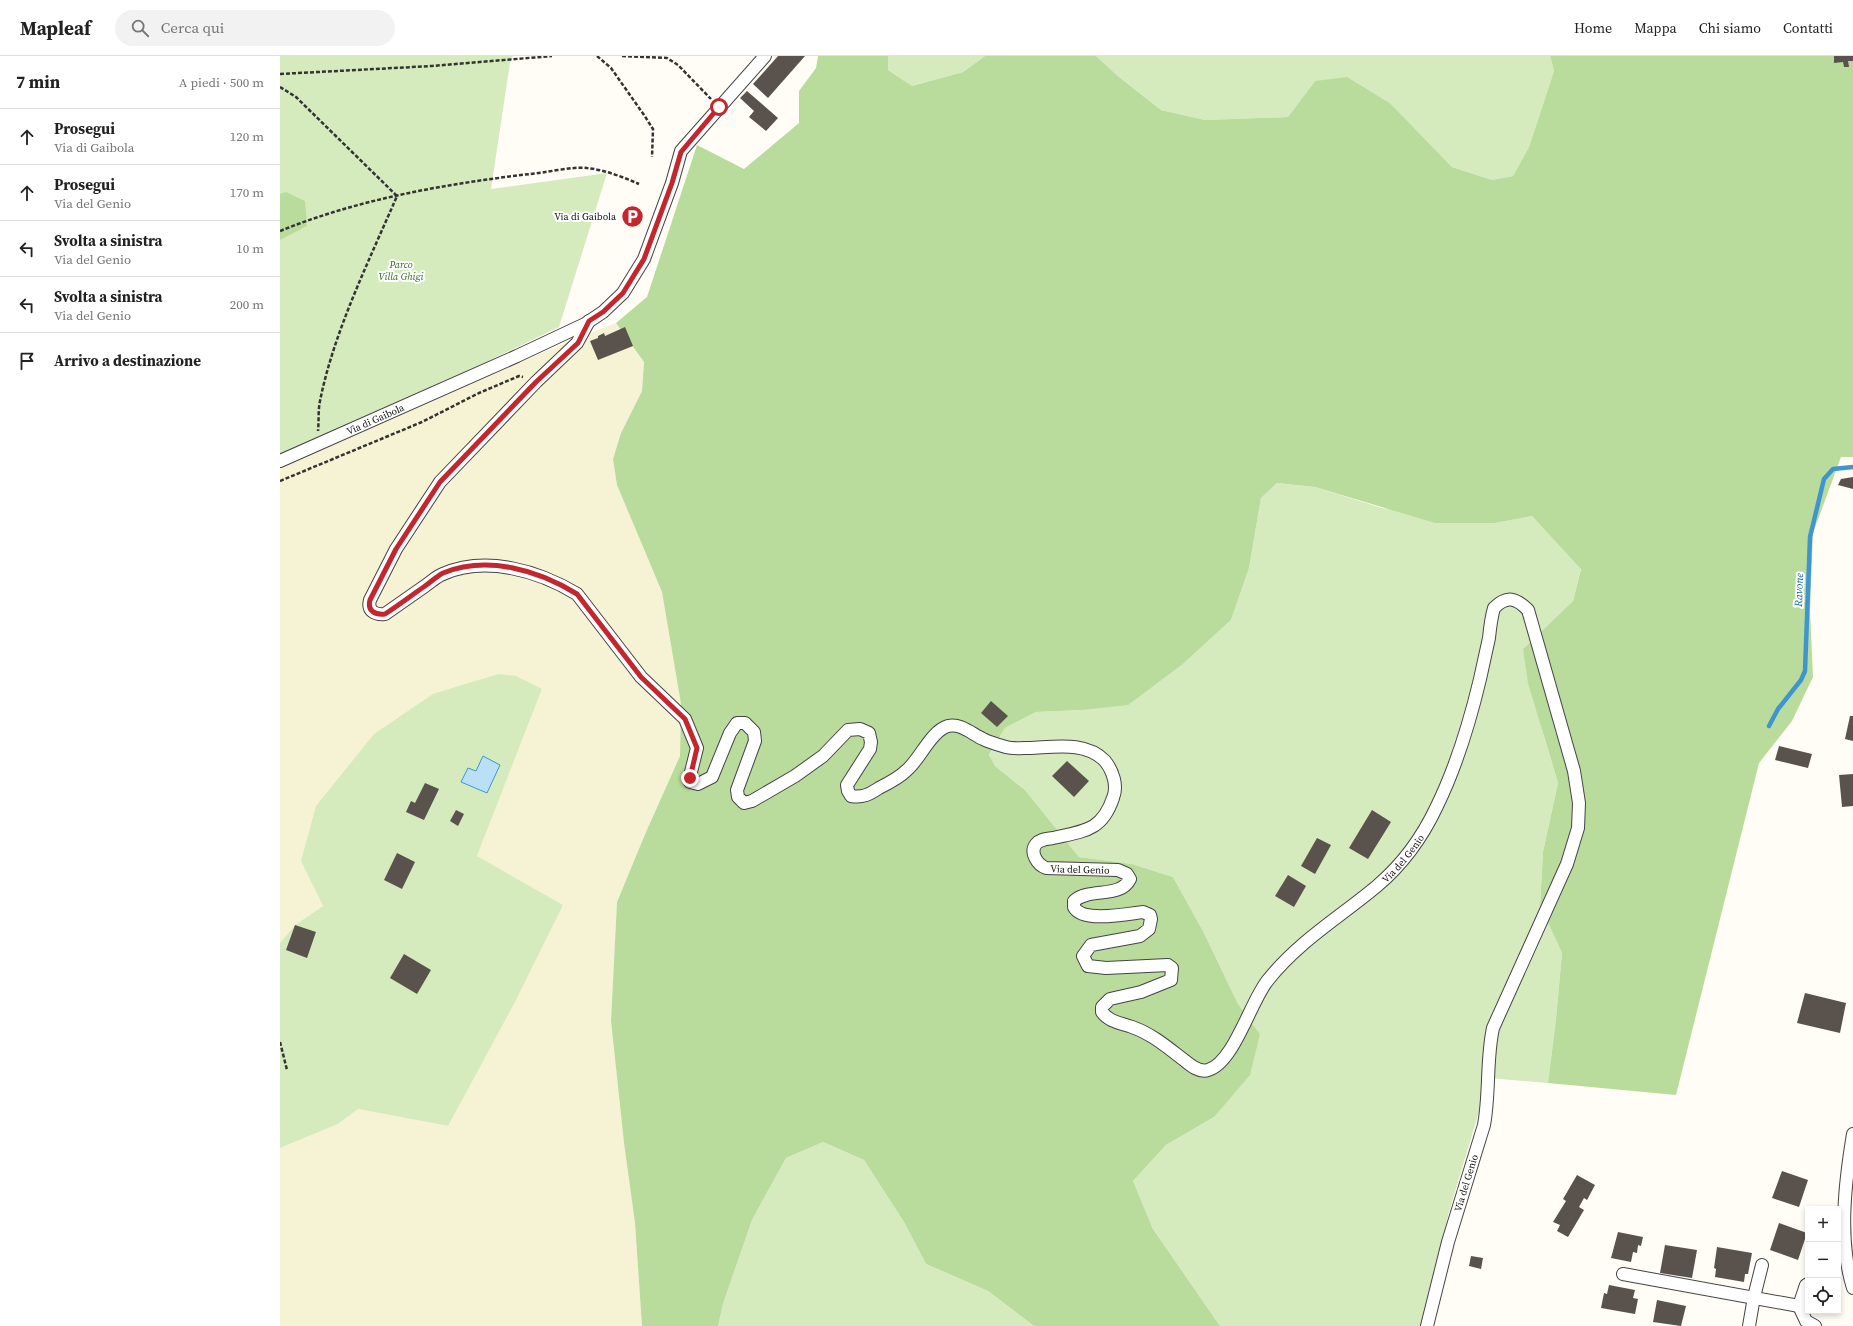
<!DOCTYPE html>
<html lang="it">
<head>
<meta charset="utf-8">
<style>
	body { margin:0; font-family:"Source Serif 4",serif; background:#f2f2f2; color:#222 }
	.controls { position:absolute; right:12px; bottom:12px; display:grid; overflow:hidden; border-radius:0px; box-shadow:0 2px 6px #0003 }
	.controls button { width:36px; height:36px; display:grid; place-items:center; padding:0; border:0; border-bottom:1px solid #e0e0e0; background:#fff; color:#222; font:20px sans-serif }
	.stop { position:absolute; width:12px; height:12px; margin:-9px; border:3px solid #c4262e; border-radius:50%; background:#fff }
	.stop.end { background:#c4262e; border-color:#fff; box-shadow:0 1px 4px #0008 }
	.list { margin:0; padding:0; list-style:none }
	h2 { display:flex; justify-content:space-between; align-items:center; height:52px; margin:0; padding:0 16px; font-size:17px }
	h2 small { font-size:13px; font-weight:400; color:#767676 }
	.list li { display:grid; grid-template-columns:26px 1fr auto; gap:12px; align-items:center; box-sizing:border-box; height:56px; padding:0 16px; border-top:1px solid #e0e0e0 }
	.list b { display:block; font-size:15px; white-space:nowrap }
	.list p { margin:0; font-size:13px; white-space:nowrap; color:#767676 }
	.list em { font-size:13px; font-style:normal; color:#767676 }
	.icon { flex:none; width:22px; height:22px; fill:none; stroke:currentColor; stroke-width:2; stroke-linecap:round; stroke-linejoin:round }
	.map { position:relative; flex:none; width:1573px; height:1270px; overflow:hidden }
	header { display:flex; align-items:center; gap:24px; box-sizing:border-box; height:56px; padding:0 20px; background:#fff; border-bottom:1px solid #e0e0e0 }
	header strong { font-size:19px }
	nav { display:flex; gap:22px; margin-inline-start:auto; font-size:14px }
	.search { width:280px; height:36px; background:#f2f2f2; display:flex; align-items:center; gap:10px; box-sizing:border-box; padding:0 14px; border-radius:22px; color:#767676; font-size:15px }
	main { display:flex }
	aside { flex:1; background:#fff }
	.map>svg:first-child { display:block }
</style>
</head>
<body>
<header>
<strong>Mapleaf</strong>
<div class="search"><svg class="icon" aria-label="search" viewBox="0 0 24 24"><circle cx="10" cy="10" r="6"/><path d="M15 15l6 6"/></svg>Cerca qui</div>
<nav><a>Home</a><a>Mappa</a><a>Chi siamo</a><a>Contatti</a></nav>
</header>
<main>
<aside>
<h2>7 min<small>A piedi · 500 m</small></h2>
<ul class="list">
<li><svg class="icon" aria-label="ahead" viewBox="0 0 24 24"><path d="M12 20V5M6 11l6-6 6 6"/></svg><div><b>Prosegui</b><p>Via di Gaibola</p></div><em>120 m</em></li>
<li><svg class="icon" aria-label="ahead" viewBox="0 0 24 24"><path d="M12 20V5M6 11l6-6 6 6"/></svg><div><b>Prosegui</b><p>Via del Genio</p></div><em>170 m</em></li>
<li><svg class="icon" aria-label="left" viewBox="0 0 24 24"><path d="M17 20v-9H6M10 6l-5 5 5 5"/></svg><div><b>Svolta a sinistra</b><p>Via del Genio</p></div><em>10 m</em></li>
<li><svg class="icon" aria-label="left" viewBox="0 0 24 24"><path d="M17 20v-9H6M10 6l-5 5 5 5"/></svg><div><b>Svolta a sinistra</b><p>Via del Genio</p></div><em>200 m</em></li>
<li><svg class="icon" aria-label="arrive" viewBox="0 0 24 24"><path d="M6 21V4h12l-3 4 3 4H6"/></svg><div><b>Arrivo a destinazione</b></div></li>
</ul>
</aside>
<div class="map">
<svg width="1573" height="1270" viewBox="0 0 1573 1270">
	<rect width="100%" height="100%" fill="#fffdf5"/>
	<path fill="#f6f3d4" d="M336,267L364,306L362,335L341,377L333,403L337,428L382,536L401,648L400,700L366,776L337,846L331,965L344,1087L355,1167L362,1270H0V1092L58,1068L78,1053L168,1070L282,849L197,800L262,633L218,618L198,624L21,805L43,850L15,869L0,887V410L273,292Z"/>
	<g fill="#d5ebbd">
		<path d="M0,0H233L230,7L211,133L327,117L279,271L0,405Z"/>
		<path d="M608,0H705L683,16L632,30L608,14Z"/>
		<path d="M816,0H1270L1274,15L1249,91L1233,120L1212,124L1172,111L1111,48L1035,25L1008,61L925,64L881,54L839,21Z"/>
		<path d="M997,427L1035,431L1102,452L1215,467L1252,460L1301,512L1293,545L1243,593L1264,681L1278,727L1263,796L1260,848L1282,897L1276,963L1268,1027L1209,1022L1169,1156L1142,1270H940L873,1173L853,1125L886,1089L934,1061L980,978L958,948L924,877L893,821L852,808L799,801L745,734L715,710L709,700L725,672L756,656L802,654L904,607L951,564L969,512L981,442Z"/>
		<path d="M218,618L236,620L262,633L197,800L283,849L235,946L168,1070L78,1053L58,1068L0,1092V887L15,869L43,850L21,805L36,750L94,678L153,638Z"/>
		<path d="M543,1086L584,1104L624,1166L646,1208L708,1235L754,1270H438L443,1248L472,1164L506,1102Z"/>
	</g>
	<g fill="#b9dc9c">
		<path d="M538,0H608V14L632,30L683,16L705,0H816L839,21L881,54L925,64L1008,61L1035,25L1067,21L1111,48L1172,111L1212,124L1233,120L1249,91L1274,15L1270,0H1573V401H1561L1533,477L1530,555L1533,621L1512,665L1479,707L1396,1039L1268,1027L1276,963L1282,897L1260,849L1263,796L1278,727L1248,627L1243,593L1293,545L1301,513L1252,460L1215,467H1155L1035,431L997,427L981,442L969,512L951,564L904,607L848,649L802,654L756,656L725,672L709,699L715,710L745,734L799,801L852,808L893,821L924,877L958,948L980,978L970,1019L934,1061L886,1089L853,1125L873,1173L940,1270H754L708,1235L646,1208L624,1166L584,1104L543,1086L506,1102L472,1164L443,1248L438,1270H362L355,1167L344,1087L331,965L337,846L366,776L400,700L401,648L382,536L337,429L333,403L341,377L362,335L364,306L336,267L367,241L417,89L464,113L519,67V35L536,12Z"/>
		<path d="M6,136L25,145L27,170L0,184V138Z"/>
	</g>
	<path fill="#b9e0f7" stroke="#3f96cf" d="M203,700L220,709L207,737L181,726L188,712L196,715Z"/>
	<g fill="none" stroke-linecap="round" stroke-linejoin="round">
		<path stroke="#3f96cf" stroke-width="4.5" d="M1489,670L1498,653L1521,624L1525,615L1530,481L1544,423L1553,413L1573,411"/>
	</g>
	<g fill="#5a524d">
		<path d="M498,0H525L488,42L473,28Z"/>
		<path d="M1554,0H1573V5H1568L1569,11H1564L1563,6L1554,7Z"/>
		<path d="M467,35L498,62L486,75L469,61L474,55L460,42Z"/>
		<path d="M345,271L353,290L318,304L310,285L318,282V280L324,277L325,280Z"/>
		<path d="M1573,421V433L1558,429L1561,423Z"/>
		<path d="M711,645L728,660L717,671L701,657Z"/>
		<path d="M1570,660H1573V685L1565,683Z"/>
		<path d="M1499,690L1532,698L1528,712L1495,704Z"/>
		<path d="M787,705L809,725L794,741L772,720Z"/>
		<path d="M1573,718V750L1562,751L1559,719Z"/>
		<path d="M145,727L159,733L144,764L126,756L131,745L135,747Z"/>
		<path d="M176,754L184,758L178,770L170,765Z"/>
		<path d="M1092,754L1111,766L1088,803L1069,792Z"/>
		<path d="M1037,782L1051,789L1035,818L1021,810Z"/>
		<path d="M117,797L135,806L122,833L104,824Z"/>
		<path d="M1008,819L1026,830L1014,851L995,840Z"/>
		<path d="M15,869L36,876L27,902L6,894Z"/>
		<path d="M124,898L151,914L137,938L110,922Z"/>
		<path d="M1525,937L1566,947L1560,977L1517,967Z"/>
		<path d="M1502,1115L1528,1124L1519,1151L1492,1142Z"/>
		<path d="M1297,1119L1315,1129L1307,1144L1304,1142L1299,1151L1304,1154L1288,1181L1277,1175L1280,1169L1273,1166L1286,1145L1283,1143Z"/>
		<path d="M1499,1167L1527,1177L1518,1204L1490,1194Z"/>
		<path d="M1338,1176L1363,1181L1361,1190L1358,1189L1357,1197L1353,1196L1351,1206L1331,1202Z"/>
		<path d="M1385,1189L1417,1194L1412,1222L1380,1217Z"/>
		<path d="M1437,1191L1472,1197L1468,1218H1465L1464,1226L1435,1221L1436,1213L1434,1212Z"/>
		<path d="M1191,1200L1203,1202L1201,1213L1189,1210Z"/>
		<path d="M1329,1229L1355,1234L1353,1242L1358,1243L1355,1258L1321,1252L1324,1237L1327,1238Z"/>
		<path d="M1377,1244L1406,1250L1401,1270L1373,1266Z"/>
	</g>
	<g fill="none" stroke-linecap="round" stroke-linejoin="round">
		<defs>
			<g id="minor">
				<path id="s1" d="M309,265L297,287L256,326L160,426L116,493L90,544C87,555 95,559 105,558C118,549 132,539 145,530C151,526 157,520 163,518C206,499 259,515 297,538L361,621L405,663L417,692L411,716L410,726L418,728L432,721L450,677L457,667H465L474,676L475,685L457,734L458,741L464,747L472,745L515,720L543,700L568,674L580,673L589,677L591,686L590,693L567,729L568,735L571,740C583,742 590,738 599,732C609,727 619,722 627,714C640,703 651,675 668,670C681,667 692,678 703,683C711,687 719,689 726,691C733,693 743,692 750,692C775,691 806,685 825,705C833,715 838,730 833,742C822,775 804,775 773,782C767,783 760,783 756,788C749,797 758,809 766,812L838,814L847,818L850,823C840,843 810,831 794,845V851C802,867 847,858 863,856L870,859L871,863L869,873L860,880L811,889L803,900L808,910L826,912L888,909L892,912L891,924L861,936L830,943L822,951V956C829,966 841,967 852,971C872,978 887,991 904,1004C910,1009 919,1017 928,1014C954,1007 971,944 988,924C1019,885 1060,861 1097,830C1123,808 1143,780 1157,750C1176,711 1190,665 1200,623C1203,609 1206,596 1209,582C1210,572 1211,562 1214,552C1227,539 1236,542 1248,554L1294,715L1299,747L1298,772L1287,808L1213,972C1206,1004 1210,1037 1204,1069L1168,1186L1147,1270"/>
				<path id="s2" d="M0,405L237,300L305,268L323,256L343,237L364,203L392,127L401,95L485,0"/>
				<path d="M1573,1078C1565,1126 1558,1184 1573,1232"/>
				<path d="M1343,1218L1519,1250"/>
				<path d="M1528,1228L1526,1229L1519,1250L1526,1265L1535,1270"/>
				<path d="M1469,1270L1474,1241L1482,1209"/>
			</g>
		</defs>
		<use href="#minor" stroke="#444" stroke-width="14"/>
		<g stroke="#333" stroke-width="2.5" stroke-dasharray="4 2" stroke-linecap="butt">
			<path d="M317,0L331,12L364,59L373,73L372,101"/>
			<path d="M342,0L387,2L398,9L431,43"/>
			<path d="M0,18L152,10L272,0"/>
			<path d="M0,31L16,41L117,140C89,205 54,275 40,345C38,354 39,365 38,375"/>
			<path d="M0,175C79,143 165,128 250,118C264,117 294,110 307,112C325,114 343,121 359,128"/>
			<path d="M0,425L142,366L199,337L239,320L243,321"/>
			<path d="M0,986L7,1014"/>
		</g>
		<use href="#minor" stroke="#fff" stroke-width="12"/>
	</g>
	<g fill="none" stroke-linecap="round" stroke-linejoin="round">
		<path stroke="#c4262e" stroke-width="5" d="M410,722L417,692L405,663L361,621L297,538C258,514 207,499 163,517C157,520 151,526 145,530C132,539 119,549 105,558C95,559 87,555 90,544L116,493L160,426L256,326L298,287L309,265L323,256L343,237L364,203L392,127L401,96L439,51"/>
	</g>
	<defs>
		<symbol id="parking-disc" viewBox="-11 -11 22 22"><circle r="9.5" fill="#c4262e" stroke="#fff"/><path d="M-3.5-5.5H1a3.5 3.5 0 0 1 0 7H-1V5.5H-3.5ZM-1-3.4V-.6H.8a1.4 1.4 0 0 0 0-2.8Z" fill="#fff"/></symbol>
	</defs>
	<g fill-rule="evenodd">
		<use href="#parking-disc" x="340" y="148" width="25" height="25"/>
	</g>
	<g text-anchor="middle" dominant-baseline="central" stroke-width="4" stroke-linejoin="round" paint-order="stroke">
		<g font-size="10" fill="#111" stroke="#fff" text-anchor="end">
			<text x="336" y="160">Via di Gaibola</text>
		</g>
		<g font-size="10" font-style="italic" fill="#2f6b1f" stroke="#fff">
			<text x="121" y="208">Parco<tspan x="121" dy="12">Villa Ghigi</tspan></text>
		</g>
		<g font-size="10" fill="#111" stroke="#fff">
			<text stroke="none"><textPath href="#s2" startOffset="104">Via di Gaibola</textPath></text>
			<text stroke="none"><textPath href="#s1" startOffset="2612">Via del Genio</textPath></text>
			<text stroke="none"><textPath href="#s1" startOffset="1717">Via del Genio</textPath></text>
			<text transform="translate(1186 1127) rotate(-73)">Via del Genio</text>
		</g>
		<g font-size="11" font-style="italic" fill="#1768a6" stroke="#fff">
			<text transform="translate(1519 534) rotate(-88)">Ravone</text>
		</g>
	</g>
</svg>
<div class="controls">
<button>+</button>
<button>−</button>
<button><svg class="icon" aria-label="locate" viewBox="0 0 24 24"><circle cx="12" cy="12" r="6"/><path d="M12 2v4M12 18v4M2 12h4M18 12h4"/></svg></button>
</div>
<div class="stop" style="left:439px;top:51px"></div>
<div class="stop end" style="left:410px;top:722px"></div>
</div>
</main>
</body>
</html>
